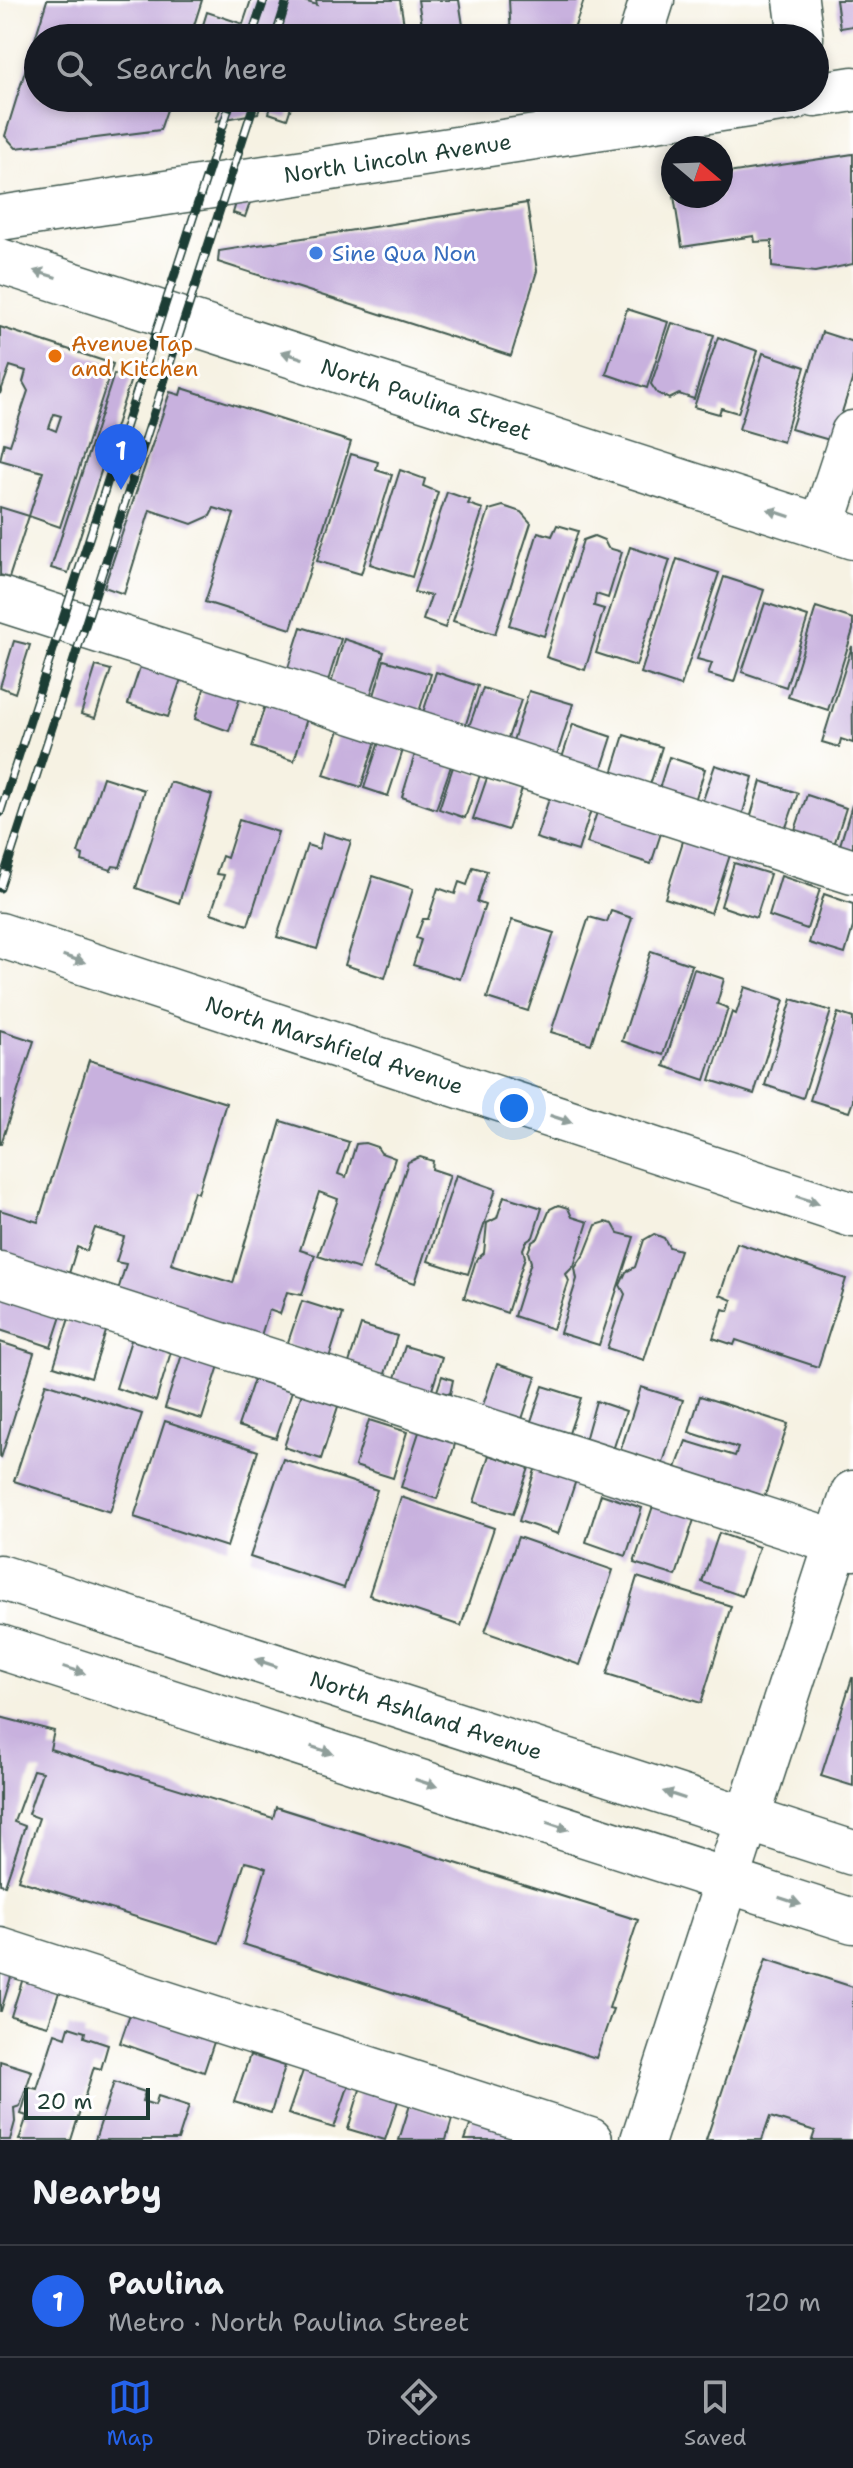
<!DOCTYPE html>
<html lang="en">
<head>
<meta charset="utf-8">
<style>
	body { margin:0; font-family:"Shantell Sans",sans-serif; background:#20242c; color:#f1f3f6 }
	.compass { position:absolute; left:661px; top:136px; width:72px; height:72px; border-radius:50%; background:#171b24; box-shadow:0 4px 12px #0003; rotate:109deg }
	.scale { position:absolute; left:24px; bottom:20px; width:126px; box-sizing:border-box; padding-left:8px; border:4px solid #1f3d34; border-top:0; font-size:22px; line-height:28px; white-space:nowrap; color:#1f3d34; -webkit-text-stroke:6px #fff; paint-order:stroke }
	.you { position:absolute; left:514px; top:1108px; width:28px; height:28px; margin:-20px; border:6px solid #fff; border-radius:50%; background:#1a73e8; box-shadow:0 0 0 12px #1a73e833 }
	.badge { display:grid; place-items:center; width:52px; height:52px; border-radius:50%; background:#2563eb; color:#fff; font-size:26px; font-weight:700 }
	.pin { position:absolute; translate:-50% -66px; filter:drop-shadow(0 2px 4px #0008) }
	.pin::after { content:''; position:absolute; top:42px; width:28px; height:24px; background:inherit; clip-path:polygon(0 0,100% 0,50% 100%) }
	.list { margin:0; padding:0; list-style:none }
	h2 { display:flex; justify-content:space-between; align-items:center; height:104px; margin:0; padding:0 32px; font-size:34px }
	h2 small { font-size:26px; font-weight:400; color:#9ea1a6 }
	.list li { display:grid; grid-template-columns:52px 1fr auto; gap:24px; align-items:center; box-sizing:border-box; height:112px; padding:0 32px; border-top:2px solid #363941 }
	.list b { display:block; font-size:30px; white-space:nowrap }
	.list p { margin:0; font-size:26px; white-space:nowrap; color:#9ea1a6 }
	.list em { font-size:26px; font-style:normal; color:#9ea1a6 }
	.icon { flex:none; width:44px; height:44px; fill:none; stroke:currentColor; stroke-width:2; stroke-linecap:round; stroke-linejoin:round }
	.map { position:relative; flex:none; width:853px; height:2140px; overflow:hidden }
	.search { position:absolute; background:#171b24; box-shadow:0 4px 12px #0003; left:24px; right:24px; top:24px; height:88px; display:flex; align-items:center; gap:20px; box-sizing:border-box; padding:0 28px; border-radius:44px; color:#9ea1a6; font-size:30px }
	.sheet { height:216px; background:#171b24 }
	nav { display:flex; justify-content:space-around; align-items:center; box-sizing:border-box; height:112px; border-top:2px solid #363941; background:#171b24; font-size:22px; color:#9ea1a6 }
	nav a { display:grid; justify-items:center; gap:4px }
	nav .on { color:#2563eb }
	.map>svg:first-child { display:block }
</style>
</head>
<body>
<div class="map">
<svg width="853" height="2140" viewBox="0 0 853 2140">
	<rect width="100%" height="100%" fill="#fff"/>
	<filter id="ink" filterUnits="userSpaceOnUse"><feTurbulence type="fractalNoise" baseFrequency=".0125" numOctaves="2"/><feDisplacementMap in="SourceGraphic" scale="16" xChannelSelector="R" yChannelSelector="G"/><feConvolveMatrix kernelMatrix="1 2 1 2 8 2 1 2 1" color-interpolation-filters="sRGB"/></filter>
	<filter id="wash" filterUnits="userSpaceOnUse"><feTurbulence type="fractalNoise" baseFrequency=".006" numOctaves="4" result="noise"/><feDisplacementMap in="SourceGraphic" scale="32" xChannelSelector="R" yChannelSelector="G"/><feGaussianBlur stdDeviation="1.8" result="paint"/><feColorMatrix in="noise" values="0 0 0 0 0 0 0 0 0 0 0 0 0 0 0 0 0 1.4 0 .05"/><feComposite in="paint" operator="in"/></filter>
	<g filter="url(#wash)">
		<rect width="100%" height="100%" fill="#f6f2e3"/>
		<g id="blocks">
			<g fill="#c8b1de" fill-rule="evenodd">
				<path d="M47,0H202L190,38H38V98H171L160,130L16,148L5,136Z"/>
				<path d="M251,0H301L317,5L316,0H400L404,25H413L414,38H199L207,12L243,24Z"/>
				<path d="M418,0H459L465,38H424Z"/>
				<path d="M509,0H584L571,38H511Z"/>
				<path d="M836,0H853V26L840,28Z"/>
				<path d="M224,98H294L287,119L269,113L272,103L263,100L258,113L216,121Z"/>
				<path d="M853,154V264L815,272L772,267V241L755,242L754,236L682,247L674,196H721V174Z"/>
				<path d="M239,193L252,197L245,217L233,213Z"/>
				<path d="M527,203L537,271L511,356L218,262L219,251Z"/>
				<path d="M627,309L668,322L647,388L606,374Z"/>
				<path d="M672,323L714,335L694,399L679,394L669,399L657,393L651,384Z"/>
				<path d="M0,327L113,364L60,527L29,516L9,578L0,575V507L29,516L43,472L0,460L4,443L10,445L28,391L23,382L26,371L10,366L0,394ZM54,414L61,416L56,431L49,428Z"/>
				<path d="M822,332L853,342V377L833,441L791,429Z"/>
				<path d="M718,337L758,351L738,413L721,408L719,414L694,407Z"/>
				<path d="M763,353L805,367L783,442L739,429Z"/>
				<path d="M114,374L131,379L68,573L51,568Z"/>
				<path d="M182,388L351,442L291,629L205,602L234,514L214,508L210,516L192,524L150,510L124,594L104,587L170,392L180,395Z"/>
				<path d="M351,454L378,462L376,470L392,475L361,574L317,561Z"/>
				<path d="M400,470L425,479L423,486L438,492L412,577L370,564Z"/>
				<path d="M447,492L470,500L468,504L483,509L445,628L423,620L431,596L414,592Z"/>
				<path d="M503,506L521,512L531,523L495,634L453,621L489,510Z"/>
				<path d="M557,525L578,531L544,636L509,625L538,532L552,536Z"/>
				<path d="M594,536L604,540L608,548L622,552L608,598L596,594L594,606L604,609L585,670L546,657L583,540Z"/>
				<path d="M630,547L670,560L636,666L596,653Z"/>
				<path d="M677,559L719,573L681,686L641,673Z"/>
				<path d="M724,577L764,590L734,682L708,674L712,663L697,659Z"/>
				<path d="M765,603L808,617L786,687L742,672Z"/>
				<path d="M816,607L853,619V630L828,710L788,697Z"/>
				<path d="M301,627L341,639L328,681L288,668Z"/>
				<path d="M344,639L384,652L370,697L331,684Z"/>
				<path d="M14,641L30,645L15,693L0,687Z"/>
				<path d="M852,646L853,743L841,739L839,747L822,742Z"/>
				<path d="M384,660L431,674L417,718L372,703Z"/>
				<path d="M141,664L182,676L168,717L128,704Z"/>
				<path d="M96,666L111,670L95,718L81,714Z"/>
				<path d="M436,672L478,686L464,730L422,716Z"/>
				<path d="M206,682L241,694L229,731L195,719Z"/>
				<path d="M483,688L521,700L507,741L468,729Z"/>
				<path d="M529,691L573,704L555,761L511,747Z"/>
				<path d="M266,702L308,715L294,761L252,747Z"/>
				<path d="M573,724L612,737L600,774L561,761Z"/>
				<path d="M339,730L376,741L361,787L324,775Z"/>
				<path d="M624,735L662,747L649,788L611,777Z"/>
				<path d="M379,742L403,750L388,796L364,788Z"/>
				<path d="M415,754L451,766L436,809L402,797Z"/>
				<path d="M669,757L705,769L694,804L658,792Z"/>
				<path d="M715,765L753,777L742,816L702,803Z"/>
				<path d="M453,767L480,775L465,818L439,809Z"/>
				<path d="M103,777L144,790L120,867L113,866L111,870L82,861L83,855L78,853Z"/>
				<path d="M487,778L522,789L508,830L473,819Z"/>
				<path d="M761,781L798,793L784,833L749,822Z"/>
				<path d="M170,782L212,795L179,903L136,888Z"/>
				<path d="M807,795L846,808L833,848L793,836Z"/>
				<path d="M550,796L591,810L578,851L536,838Z"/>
				<path d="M852,805H853V860L837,855Z"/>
				<path d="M598,809L662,830L651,864L587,843Z"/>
				<path d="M239,820L278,832L248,925L211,913L224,875L216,874L222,856L227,858Z"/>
				<path d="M323,833L351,841L317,949L277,937L307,845L319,849Z"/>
				<path d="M684,838L731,852L711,913L665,898Z"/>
				<path d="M734,863L770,874L756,918L721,906Z"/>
				<path d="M473,867L487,871L477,902L485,905L460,979L413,965L421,940L416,938L423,919H428L438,888L455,894L459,882L467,885Z"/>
				<path d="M373,876L413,889L385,978L345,965Z"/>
				<path d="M781,876L820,889L807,929L769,916Z"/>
				<path d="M824,894L853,904V927L845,954L809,943Z"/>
				<path d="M611,911L632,918L591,1044L551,1032L589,917L607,922Z"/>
				<path d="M512,920L554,933L528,1011L487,998Z"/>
				<path d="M651,951L692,965L663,1055L622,1041Z"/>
				<path d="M694,969L724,979L717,1004L728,1008L705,1080L664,1066Z"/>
				<path d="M745,987L784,1000L754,1094L710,1080L732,1012L736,1014Z"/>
				<path d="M792,999L831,1011L803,1098L765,1085Z"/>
				<path d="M838,1013L853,1018V1101L849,1112L810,1100Z"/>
				<path d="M0,1030L34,1041L1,1144H0Z"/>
				<path d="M89,1060L226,1103L198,1193L194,1191L171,1264L233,1283L281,1121L349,1142L338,1174L346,1177L356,1144L365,1143L377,1147L381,1153L395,1158L359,1269L318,1256L338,1199L319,1192L300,1250L315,1255L302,1295L287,1292L280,1314L269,1310L259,1342L116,1297L126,1264L116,1262L124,1237L95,1228L87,1251L77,1247L67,1280L0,1259V1210L38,1222Z"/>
				<path d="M420,1157L433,1161L432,1169L450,1175L415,1283L373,1269L408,1162Z"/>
				<path d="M456,1175L496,1189L468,1274L428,1261Z"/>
				<path d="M504,1196L542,1208L533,1237L526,1242L523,1249L525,1257L507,1313L464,1298L476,1260L484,1253L487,1223L497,1218Z"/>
				<path d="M558,1205L568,1208L572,1217L588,1222L574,1266L566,1274L569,1281L553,1329L514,1316L531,1262L528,1252L532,1242L538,1238L550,1209Z"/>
				<path d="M606,1222L613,1224L618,1233L634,1237L599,1345L560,1333L577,1279L575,1268L585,1253L596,1225Z"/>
				<path d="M654,1234L664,1238L669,1247L680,1250L644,1360L607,1348L625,1294L620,1285L626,1272L635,1267L644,1240Z"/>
				<path d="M737,1243L846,1279L818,1367L736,1340L734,1345L713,1338L723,1309L729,1311L732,1300L720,1295Z"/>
				<path d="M0,1282L65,1304L51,1347L0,1330Z"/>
				<path d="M75,1299L113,1310L91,1378L54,1366Z"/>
				<path d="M302,1301L343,1314L329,1358L287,1345Z"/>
				<path d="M361,1325L397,1336L384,1377L348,1366Z"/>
				<path d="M131,1340L171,1352L156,1401L116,1388Z"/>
				<path d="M0,1342L34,1353L1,1458L0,1457Z"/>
				<path d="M186,1342L223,1353L202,1419L165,1408Z"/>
				<path d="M405,1346L442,1357L431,1393L394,1381Z"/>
				<path d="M497,1364L536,1377L522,1419L482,1408Z"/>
				<path d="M442,1376L453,1380L450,1394L437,1391Z"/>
				<path d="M254,1379L292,1391L276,1438L238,1426Z"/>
				<path d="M306,1381L342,1394L321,1459L284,1447Z"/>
				<path d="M46,1383L142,1414L110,1512L14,1481Z"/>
				<path d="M543,1386L581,1398L567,1439L529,1427Z"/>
				<path d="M641,1387L683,1400L661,1469L619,1455Z"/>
				<path d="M700,1396L788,1424L762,1505L673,1476L686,1441L735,1456L738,1448L689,1432Z"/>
				<path d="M596,1401L626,1411L612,1453L584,1444Z"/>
				<path d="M369,1420L407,1432L393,1478L355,1466Z"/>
				<path d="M423,1420L459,1432L437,1499L401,1487Z"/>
				<path d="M165,1421L258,1451L227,1547L134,1517Z"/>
				<path d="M489,1455L529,1468L513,1514L474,1502Z"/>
				<path d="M539,1457L579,1471L558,1534L519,1521Z"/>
				<path d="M283,1459L377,1490L344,1588L250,1557Z"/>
				<path d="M601,1494L642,1508L626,1556L586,1542Z"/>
				<path d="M657,1494L698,1507L676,1576L634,1563Z"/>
				<path d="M401,1497L494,1528L461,1626L369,1595Z"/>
				<path d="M719,1533L759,1547L742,1596L702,1582Z"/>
				<path d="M518,1537L613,1570L580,1665L485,1632Z"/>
				<path d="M637,1577L731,1606L701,1703L607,1674Z"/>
				<path d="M852,1678H853V1786L821,1776Z"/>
				<path d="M0,1717L54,1731L50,1749L273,1818L276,1807L638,1920L609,2008L613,2009L596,2058L243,1944L266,1868L258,1865L245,1862L219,1943L18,1880L39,1818L28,1814L42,1772L33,1770L14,1822L25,1826L5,1885L0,1884Z"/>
				<path d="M766,1959L853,1987V2140H812L815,2131L770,2117L762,2140H706Z"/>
				<path d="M0,1966L13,1970L1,2011H0Z"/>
				<path d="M24,1975L61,1986L48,2026L11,2016Z"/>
				<path d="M132,2008L216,2036L204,2072L120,2043Z"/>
				<path d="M69,2027L85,2032L84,2037L108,2045L101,2069L94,2067L71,2140H19L27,2116L21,2114L29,2087L37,2089L55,2033L66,2037Z"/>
				<path d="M250,2055L285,2066L271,2113L234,2102Z"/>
				<path d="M0,2061L32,2071L20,2106L14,2108L15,2122L10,2140H0Z"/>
				<path d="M304,2068L349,2084L334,2128L288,2114Z"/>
				<path d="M114,2082L145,2092L142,2101L155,2105L158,2096L189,2106L178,2140H95Z"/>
				<path d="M362,2083L400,2095L385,2140L348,2129Z"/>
				<path d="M410,2105L452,2119L446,2140H399Z"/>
				<path d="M473,2117L543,2140H465Z"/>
			</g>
		</g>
	</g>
	<g filter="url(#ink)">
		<use href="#blocks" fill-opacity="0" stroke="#3f584e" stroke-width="2"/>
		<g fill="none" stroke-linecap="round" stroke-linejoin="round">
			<defs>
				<g id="minor">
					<path d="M796,0L801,38"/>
					<path d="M640,38L652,0"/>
					<path id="s1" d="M0,261L853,537"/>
					<path d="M822,527L853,433"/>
					<path d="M0,599L853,872"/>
					<path id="s2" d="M0,935L853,1215"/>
					<path d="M0,1274L853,1548"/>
					<path d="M0,1950L590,2140"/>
					<path d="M643,2140L853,1493"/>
				</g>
				<g id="major">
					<path d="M815,95L853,89"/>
					<path id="s3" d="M0,218L794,98"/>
					<path id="s4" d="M0,1577L853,1853"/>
					<path d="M0,1647L853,1921"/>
				</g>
			</defs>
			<use href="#minor" stroke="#3f584e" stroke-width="47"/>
			<use href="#major" stroke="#3f584e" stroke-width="47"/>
			<use href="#minor" stroke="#fff" stroke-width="44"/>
			<use href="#major" stroke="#fff" stroke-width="44"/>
			<defs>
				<g id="rail">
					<path d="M251,38L264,0"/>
					<path d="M275,38L287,0"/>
					<path d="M0,813L232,98"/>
					<path d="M0,888L256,98"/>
				</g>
			</defs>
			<use href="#rail" stroke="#1f3d34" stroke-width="9"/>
			<use href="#rail" stroke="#fff" stroke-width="6" stroke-dasharray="18" stroke-linecap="butt"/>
		</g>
		<defs><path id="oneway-solid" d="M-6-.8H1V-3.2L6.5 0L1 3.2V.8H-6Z" transform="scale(2)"/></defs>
		<g fill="#8f9e9a">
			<use href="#oneway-solid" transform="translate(45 274) rotate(-163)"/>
			<use href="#oneway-solid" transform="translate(292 355) rotate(-162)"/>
			<use href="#oneway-solid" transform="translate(779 513) rotate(-162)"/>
			<use href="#oneway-solid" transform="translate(74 959) rotate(18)"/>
			<use href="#oneway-solid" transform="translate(561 1119) rotate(18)"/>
			<use href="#oneway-solid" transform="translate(808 1200) rotate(18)"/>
			<use href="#oneway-solid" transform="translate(266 1663) rotate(-162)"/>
			<use href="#oneway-solid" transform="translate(74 1670) rotate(18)"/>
			<use href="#oneway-solid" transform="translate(322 1750) rotate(18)"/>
			<use href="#oneway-solid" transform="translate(426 1783) rotate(18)"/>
			<use href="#oneway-solid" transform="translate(674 1795) rotate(-162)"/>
			<use href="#oneway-solid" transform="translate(558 1826) rotate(18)"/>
			<use href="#oneway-solid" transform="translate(790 1901) rotate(18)"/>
		</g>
	</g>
	<circle fill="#3f7fe0" stroke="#fff" stroke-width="3" cx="316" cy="253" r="8"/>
	<circle fill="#e8710a" stroke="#fff" stroke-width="3" cx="55" cy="356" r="8"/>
	<g text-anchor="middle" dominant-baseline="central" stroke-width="6" stroke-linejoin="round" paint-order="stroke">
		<g font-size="22" fill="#1f3d34" stroke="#fff">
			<text stroke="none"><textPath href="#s3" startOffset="402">North Lincoln Avenue</textPath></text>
			<text stroke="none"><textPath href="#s1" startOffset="448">North Paulina Street</textPath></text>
			<text stroke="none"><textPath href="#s2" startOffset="352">North Marshfield Avenue</textPath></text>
			<text stroke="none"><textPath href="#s4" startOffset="448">North Ashland Avenue</textPath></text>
		</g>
		<g font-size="22" fill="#366cbe" stroke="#fff" text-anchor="start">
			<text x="332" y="253">Sine Qua Non</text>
		</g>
		<g font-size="22" fill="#c56008" stroke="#fff" text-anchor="start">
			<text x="71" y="343">Avenue Tap<tspan x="71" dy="25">and Kitchen</tspan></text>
		</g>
	</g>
</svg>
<svg class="compass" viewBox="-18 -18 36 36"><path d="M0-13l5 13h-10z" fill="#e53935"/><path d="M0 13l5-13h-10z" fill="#9ea1a6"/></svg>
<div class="scale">20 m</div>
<div class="you"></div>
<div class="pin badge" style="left:121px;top:490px">1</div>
<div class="search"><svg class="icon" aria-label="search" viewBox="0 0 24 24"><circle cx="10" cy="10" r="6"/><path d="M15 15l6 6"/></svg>Search here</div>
</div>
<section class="sheet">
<h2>Nearby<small></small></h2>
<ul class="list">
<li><span class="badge">1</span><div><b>Paulina</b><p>Metro · North Paulina Street</p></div><em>120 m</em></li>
</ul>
</section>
<nav>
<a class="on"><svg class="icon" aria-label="map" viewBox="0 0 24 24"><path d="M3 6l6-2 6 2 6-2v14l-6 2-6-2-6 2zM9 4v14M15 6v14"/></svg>Map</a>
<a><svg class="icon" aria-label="directions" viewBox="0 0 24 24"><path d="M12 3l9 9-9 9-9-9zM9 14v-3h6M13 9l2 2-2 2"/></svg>Directions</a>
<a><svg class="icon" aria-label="saved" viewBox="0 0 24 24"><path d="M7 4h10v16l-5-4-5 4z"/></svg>Saved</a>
</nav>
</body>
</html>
